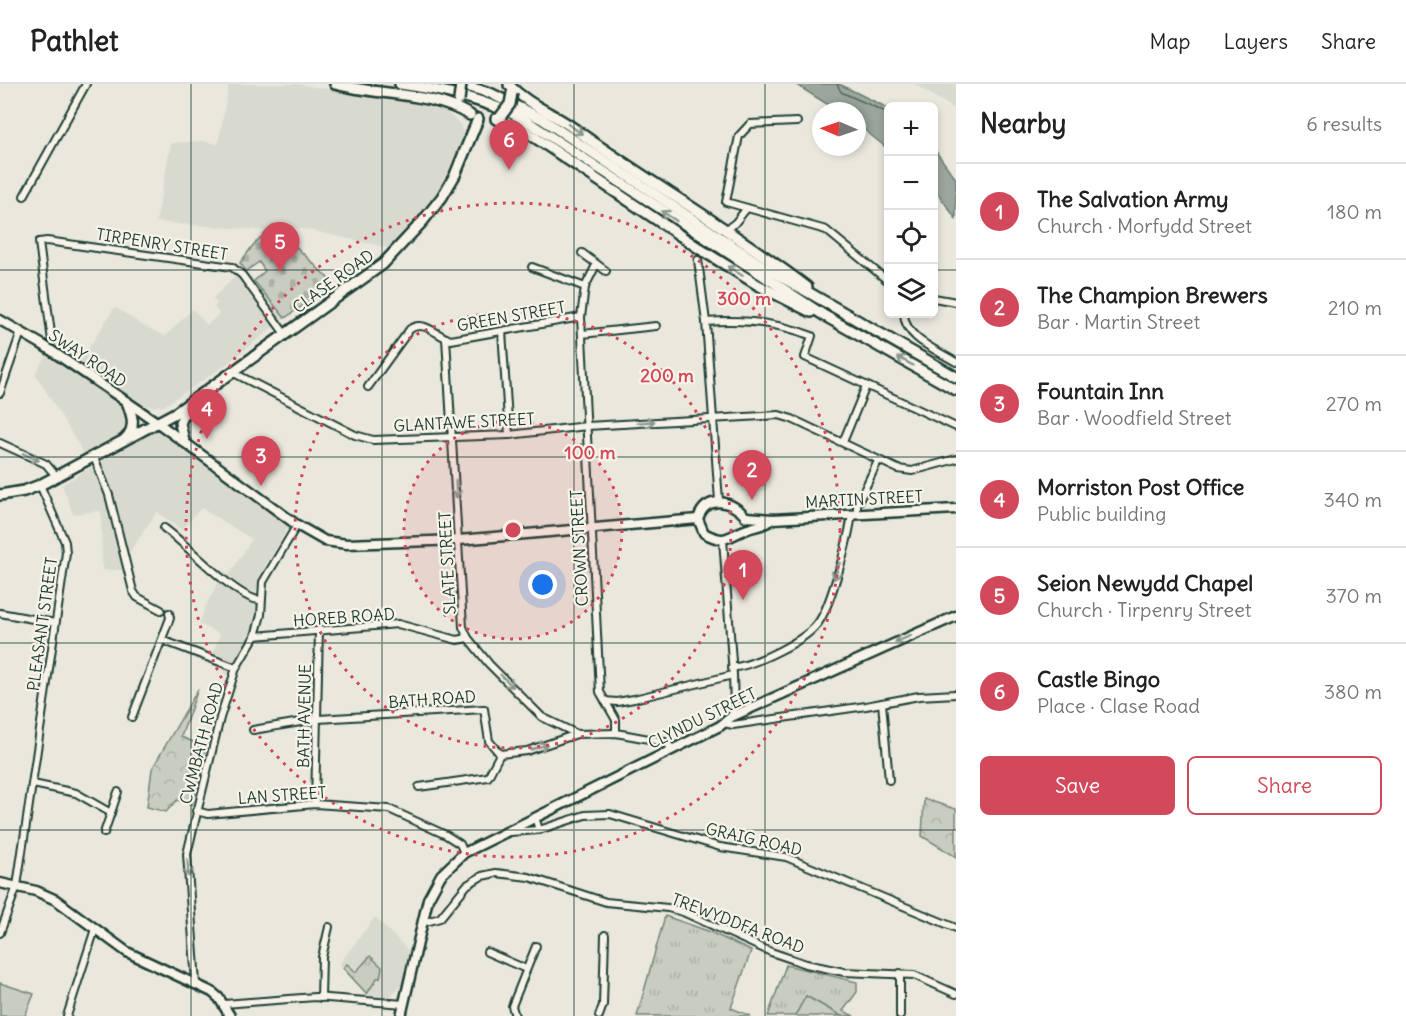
<!DOCTYPE html>
<html lang="en">
<head>
<meta charset="utf-8">
<style>
	body { margin:0; font-family:Delius,sans-serif; background:#f6f6f6; color:#222 }
	.controls { position:absolute; right:18px; top:18px; display:grid; overflow:hidden; border-radius:9px; box-shadow:0 3px 9px #0003 }
	.controls button { width:54px; height:54px; display:grid; place-items:center; padding:0; border:0; border-bottom:2px solid #e0e0e0; background:#fff; color:#222; font:30px sans-serif }
	.compass { position:absolute; left:812px; top:18px; width:54px; height:54px; border-radius:50%; background:#fff; box-shadow:0 3px 9px #0003; rotate:272deg }
	.you { position:absolute; left:543px; top:501px; width:21px; height:21px; margin:-15px; border:4px solid #fff; border-radius:50%; background:#1a73e8; box-shadow:0 0 0 9px #1a73e833 }
	.badge { display:grid; place-items:center; width:39px; height:39px; border-radius:50%; background:#d1495b; color:#fff; font-size:20px; font-weight:700 }
	.pin { position:absolute; translate:-50% -50px; filter:drop-shadow(0 2px 3px #0008) }
	.pin::after { content:''; position:absolute; top:32px; width:21px; height:18px; background:inherit; clip-path:polygon(0 0,100% 0,50% 100%) }
	.list { margin:0; padding:0; list-style:none }
	h2 { display:flex; justify-content:space-between; align-items:center; height:78px; margin:0; padding:0 24px; font-size:26px }
	h2 small { font-size:20px; font-weight:400; color:#767676 }
	.list li { display:grid; grid-template-columns:39px 1fr auto; gap:18px; align-items:center; box-sizing:border-box; height:96px; padding:0 24px; border-top:2px solid #e0e0e0 }
	.list b { display:block; font-size:22px; white-space:nowrap }
	.list p { margin:0; font-size:20px; white-space:nowrap; color:#767676 }
	.list em { font-size:20px; font-style:normal; color:#767676 }
	.actions { display:flex; gap:12px; padding:18px 24px }
	.actions a { flex:1; padding:14px 0; border:2px solid #d1495b; border-radius:9px; text-align:center; font-size:21px; color:#d1495b }
	.actions .main { background:#d1495b; color:#fff }
	.icon { flex:none; width:33px; height:33px; fill:none; stroke:currentColor; stroke-width:2; stroke-linecap:round; stroke-linejoin:round }
	.map { position:relative; flex:none; width:956px; height:932px; overflow:hidden }
	header { display:flex; align-items:center; gap:36px; box-sizing:border-box; height:84px; padding:0 30px; background:#fff; border-bottom:2px solid #e0e0e0 }
	header strong { font-size:28px }
	nav { display:flex; gap:33px; margin-inline-start:auto; font-size:21px }
	main { display:flex }
	aside { flex:1; background:#fff }
	.map>svg:first-child { display:block }
</style>
</head>
<body>
<header>
<strong>Pathlet</strong>
<nav><a>Map</a><a>Layers</a><a>Share</a></nav>
</header>
<main>
<div class="map">
<svg width="956" height="932" viewBox="0 0 956 932">
	<defs>
		<pattern id="grass-tufts" width="24" height="20" patternUnits="userSpaceOnUse" patternTransform="scale(1.5)"><rect width="24" height="20" fill="#c8ccc1"/><path d="M3 7l-1-3M5 7V3M7 7l1-3M15 17l-1-3M17 17v-4M19 17l1-3" fill="none" stroke="#abb0a6"/></pattern>
		<pattern id="forest-crowns" width="20" height="18" patternUnits="userSpaceOnUse" patternTransform="scale(1.5)"><rect width="20" height="18" fill="#c8ccc1"/><path d="M2 6a3 3 0 1 1 6 0M12 15a3 3 0 1 1 6 0" fill="none" stroke="#abb0a6"/></pattern>
		<pattern id="cemetery-stones" width="16" height="16" patternUnits="userSpaceOnUse" patternTransform="scale(1.5)"><rect width="16" height="16" fill="#c8ccc1"/><path d="M2 7V4a2 2 0 0 1 4 0v3zM10 15v-3a2 2 0 0 1 4 0v3z" fill="#abb0a6"/></pattern>
	</defs>
	<rect width="100%" height="100%" fill="#eae8dd"/>
	<filter id="ink" filterUnits="userSpaceOnUse"><feTurbulence type="fractalNoise" baseFrequency=".0167" numOctaves="2"/><feDisplacementMap in="SourceGraphic" scale="12" xChannelSelector="R" yChannelSelector="G"/><feConvolveMatrix kernelMatrix="1 2 1 2 8 2 1 2 1" color-interpolation-filters="sRGB"/></filter>
	<g filter="url(#ink)">
		<g fill="#d9dacf">
			<path d="M229,0H297L442,24L461,41L465,54L438,107L399,156L389,164L309,146L274,141L268,147L156,138L171,59L203,57L218,60Z"/>
			<path d="M914,0H956V26Z"/>
			<path d="M244,184L285,234L224,282L164,322L152,323L143,320L79,279L115,223L144,242L165,252L193,225L207,241L219,230L214,223L217,220L213,214Z"/>
			<path d="M46,272L125,323L129,333L122,350L85,372L35,289Z"/>
			<path d="M156,343L289,442L265,483L255,510L257,525L251,550L227,592L220,582L209,579L220,550L199,540L205,523L224,487L229,491L252,455L201,424L182,446L157,428L129,469L131,483L125,486H102L101,427L73,430L62,401Z"/>
			<path d="M375,833L410,868L402,901L389,913H371L339,880Z"/>
		</g>
		<g fill="url(#grass-tufts)" stroke="#74847a" stroke-width="1.5">
			<path d="M665,832L708,847L751,867L731,924L751,932H637Z"/>
			<path d="M370,872L382,883L380,894H377L367,910L343,884L347,880L356,888Z"/>
			<path d="M786,881L857,898V908L843,927L854,932H841L806,912L795,932H768Z"/>
		</g>
		<g fill="url(#forest-crowns)" stroke="#74847a" stroke-width="1.5">
			<path d="M198,605L181,653L206,663L192,721L177,716L166,728L147,723L152,685Z"/>
			<path d="M924,715L956,725V773L922,752Z"/>
		</g>
		<path fill="url(#cemetery-stones)" stroke="#74847a" stroke-width="1.5" d="M274,141L334,200L285,234L254,197L265,187L259,178L246,187L240,179L254,160Z"/>
		<g fill="#c8ccc1" stroke="#74847a" stroke-width="1.5">
			<path d="M0,899L34,910L25,932H0Z"/>
			<path d="M806,912L841,932H795Z"/>
		</g>
		<g fill="#9ca69c" stroke="#6a7c72" stroke-width="1.5">
			<path d="M795,0H839L888,24V65L857,40V27H838Z"/>
			<path d="M934,65L956,95V135L934,104Z"/>
		</g>
		<g fill="none" stroke-linecap="round" stroke-linejoin="round">
			<path stroke="#51675e" stroke-width="1.5" d="M837,0L841,8L888,29"/>
			<defs>
				<g id="street">
					<path d="M797,38L750,40L739,52L726,118L826,146L888,197"/>
					<path d="M24,112L86,0"/>
					<path d="M727,145L735,139L747,124"/>
					<path d="M582,169L606,187"/>
					<path d="M698,176L706,238L719,417"/>
					<path d="M596,181L585,203L581,233L600,608L616,636V649"/>
					<path d="M532,183L585,203"/>
					<path d="M934,214L956,218"/>
					<path d="M904,230C905,255 937,266 956,278"/>
					<path d="M706,238C743,235 777,238 812,252L805,273L956,343"/>
					<path d="M502,247L509,351"/>
					<path d="M582,250L656,242"/>
					<path d="M446,254L463,543L468,554L489,580L542,633L577,650"/>
					<path d="M52,257L39,158L47,157L232,183L242,191L285,250"/>
					<path d="M232,288L355,351L373,356L509,351L587,342L779,331L792,335L898,385L912,387L956,375"/>
					<path d="M368,303L410,245C424,235 437,252 451,256L581,233"/>
					<path d="M0,309L21,248"/>
					<path d="M843,358L866,302"/>
					<path d="M0,359L46,380L57,393"/>
					<path d="M94,373L109,411L133,507L137,513L161,526"/>
					<path d="M857,430V421L878,377"/>
					<path d="M164,444C186,459 238,517 261,516"/>
					<path d="M723,455L733,591L734,623L731,633"/>
					<path d="M0,529L55,539"/>
					<path d="M255,552L398,540L457,556L468,554"/>
					<path d="M162,556L236,584"/>
					<path d="M732,584C754,581 809,556 820,536C832,517 849,453 852,430"/>
					<path d="M605,617L617,618L634,615L733,591"/>
					<path d="M882,619L889,696"/>
					<path d="M132,633L170,534L169,529"/>
					<path d="M724,639L733,641L866,622L919,612L956,610"/>
					<path d="M253,646L318,635L484,625L489,657L500,670"/>
					<path d="M500,670L527,667L577,650L616,649L665,658L672,664"/>
					<path d="M33,700L76,709L111,729"/>
					<path d="M419,703L488,693L500,670"/>
					<path d="M315,720L319,546"/>
					<path d="M196,727L208,730L315,720L389,725L446,751L460,760L464,769"/>
					<path d="M535,733L539,746L585,731L610,730L720,763L786,773L956,844"/>
					<path d="M510,748L539,746"/>
					<path d="M104,749L118,708"/>
					<path d="M422,839L440,834L467,801L482,792L496,789L529,793L606,818L668,824L683,828L771,868L806,880L844,888L914,891L956,910"/>
					<path d="M0,849L17,802L66,469L65,458L40,401"/>
					<path d="M487,868L526,885"/>
					<path d="M900,889V932"/>
					<path d="M196,900L187,770L220,634L236,584L255,552L261,531L263,498L297,441"/>
					<path d="M321,914L322,873L329,843"/>
					<path d="M224,920L315,913L404,920"/>
					<path d="M67,932L95,845"/>
					<path d="M515,932L512,922L536,862"/>
					<path d="M599,932L603,921L605,851"/>
				</g>
				<g id="secondary">
					<path d="M0,236L43,261L158,339L297,441L325,457L347,460L459,456L698,435"/>
					<path d="M746,433L773,435L956,425"/>
					<path d="M746,433C733,417 706,409 698,435L704,449C726,461 728,452 745,446C756,441 763,443 773,435"/>
					<path d="M0,799L36,807L56,816L127,868L212,908L219,914L230,932"/>
					<path d="M401,932L428,815L441,791L464,769L720,642L731,633L956,532"/>
				</g>
				<g id="primary">
					<path d="M335,0C380,12 429,7 470,31"/>
					<path d="M400,0C443,6 482,15 522,34L825,232L956,306"/>
					<path d="M459,0L490,9L542,35L766,184L956,293"/>
					<path d="M509,1C527,20 552,29 573,44C650,99 732,146 807,203"/>
					<path d="M496,35L518,42L700,165L758,201L811,228"/>
					<path d="M125,355C137,344 132,331 127,318"/>
					<path d="M184,357L180,339L188,322"/>
					<path d="M0,411L24,407L40,401L177,328L383,180L423,137L442,113L455,91L478,35"/>
				</g>
			</defs>
			<use href="#street" stroke="#1f3d34" stroke-width="10"/>
			<use href="#secondary" stroke="#1f3d34" stroke-width="13"/>
			<use href="#primary" stroke="#1f3d34" stroke-width="14"/>
			<use href="#street" stroke="#f7f3e8" stroke-width="6"/>
			<use href="#secondary" stroke="#f7f3e8" stroke-width="8"/>
			<use href="#primary" stroke="#f7f3e8" stroke-width="9"/>
			<defs>
				<g id="primary-bridge">
					<path d="M459,16L461,0"/>
					<path d="M501,32L510,20L512,9"/>
				</g>
			</defs>
			<use href="#primary-bridge" stroke="#1f3d34" stroke-width="14" stroke-linecap="butt"/>
			<use href="#primary-bridge" stroke="#f7f3e8" stroke-width="9"/>
		</g>
		<defs><path id="oneway-shaft" d="M-6 0H5M1.5-3L5.5 0L1.5 3" fill="none" stroke-width="1.6" stroke-linecap="round" stroke-linejoin="round" transform="scale(1.5)"/></defs>
		<g stroke="#8b988e">
			<use href="#oneway-shaft" transform="translate(575 45) rotate(35)"/>
			<use href="#oneway-shaft" transform="translate(669 132) rotate(-147)"/>
			<use href="#oneway-shaft" transform="translate(735 187) rotate(-148)"/>
			<use href="#oneway-shaft" transform="translate(905 277) rotate(-151)"/>
			<use href="#oneway-shaft" transform="translate(646 338) rotate(-4)"/>
			<use href="#oneway-shaft" transform="translate(31 373) rotate(24)"/>
			<use href="#oneway-shaft" transform="translate(456 405) rotate(87)"/>
			<use href="#oneway-shaft" transform="translate(837 487) rotate(108)"/>
			<use href="#oneway-shaft" transform="translate(903 555) rotate(156)"/>
			<use href="#oneway-shaft" transform="translate(507 597) rotate(44)"/>
			<use href="#oneway-shaft" transform="translate(539 663) rotate(-19)"/>
			<use href="#oneway-shaft" transform="translate(188 784) rotate(86)"/>
		</g>
	</g>
	<path fill="none" stroke="#1f3d34" stroke-width="1.5" stroke-opacity="0.55" d="M191,0V932M382,0V932M574,0V932M765,0V932M0,186H888M934,186H956M0,373H956M0,559H956M0,746H956"/>
	<circle cx="513" cy="446" r="109" fill="#d1495b" fill-opacity=".12"/>
	<g fill="none" stroke="#d1495b" stroke-width="3" stroke-dasharray="3 6">
		<circle cx="513" cy="446" r="109"/>
		<circle cx="513" cy="446" r="218"/>
		<circle cx="513" cy="446" r="327"/>
	</g>
	<g text-anchor="middle" dominant-baseline="central" stroke-width="4.5" stroke-linejoin="round" paint-order="stroke">
		<g font-size="16" fill="#1f3d34" stroke="#f7f3e8">
			<text transform="translate(162 160) rotate(9)">TIRPENRY STREET</text>
			<text transform="translate(333 197) rotate(-36)">CLASE ROAD</text>
			<text transform="translate(511 232) rotate(-10)">GREEN STREET</text>
			<text transform="translate(88 274) rotate(34)">SWAY ROAD</text>
			<text transform="translate(464 338) rotate(-3)">GLANTAWE STREET</text>
			<text transform="translate(864 415) rotate(-3)">MARTIN STREET</text>
			<text transform="translate(579 464) rotate(-93)">CROWN STREET</text>
			<text transform="translate(447 479) rotate(-93)">SLATE STREET</text>
			<text transform="translate(344 533) rotate(-4)">HOREB ROAD</text>
			<text transform="translate(42 540) rotate(-82)">PLEASANT STREET</text>
			<text transform="translate(432 615) rotate(-4)">BATH ROAD</text>
			<text transform="translate(304 632) rotate(-89)">BATH AVENUE</text>
			<text transform="translate(702 634) rotate(-26)">CLYNDU STREET</text>
			<text transform="translate(201 659) rotate(-75)">CWMBATH ROAD</text>
			<text transform="translate(282 711) rotate(-4)">LAN STREET</text>
			<text transform="translate(754 755) rotate(13)">GRAIG ROAD</text>
			<text transform="translate(738 839) rotate(21)">TREWYDDFA ROAD</text>
		</g>
	</g>
	<circle cx="513" cy="446" r="9" fill="#d1495b" stroke="#f7f3e8" stroke-width="3"/>
	<g font-size="18" text-anchor="middle" font-weight="bold" fill="#d1495b" stroke="#f7f3e8" stroke-width="4.5" stroke-linejoin="round" paint-order="stroke">
		<text x="744" y="221">300 m</text>
		<text x="667" y="298">200 m</text>
		<text x="590" y="375">100 m</text>
	</g>
</svg>
<div class="controls">
<button>+</button>
<button>−</button>
<button><svg class="icon" aria-label="locate" viewBox="0 0 24 24"><circle cx="12" cy="12" r="6"/><path d="M12 2v4M12 18v4M2 12h4M18 12h4"/></svg></button>
<button><svg class="icon" aria-label="layers" viewBox="0 0 24 24"><path d="M12 4l9 5-9 5-9-5zM3 14l9 5 9-5"/></svg></button>
</div>
<svg class="compass" viewBox="-18 -18 36 36"><path d="M0-13l5 13h-10z" fill="#e53935"/><path d="M0 13l5-13h-10z" fill="#767676"/></svg>
<div class="you"></div>
<div class="pin badge" style="left:743px;top:516px">1</div>
<div class="pin badge" style="left:752px;top:416px">2</div>
<div class="pin badge" style="left:261px;top:402px">3</div>
<div class="pin badge" style="left:207px;top:355px">4</div>
<div class="pin badge" style="left:280px;top:188px">5</div>
<div class="pin badge" style="left:509px;top:86px">6</div>
</div>
<aside>
<h2>Nearby<small>6 results</small></h2>
<ul class="list">
<li><span class="badge">1</span><div><b>The Salvation Army</b><p>Church · Morfydd Street</p></div><em>180 m</em></li>
<li><span class="badge">2</span><div><b>The Champion Brewers</b><p>Bar · Martin Street</p></div><em>210 m</em></li>
<li><span class="badge">3</span><div><b>Fountain Inn</b><p>Bar · Woodfield Street</p></div><em>270 m</em></li>
<li><span class="badge">4</span><div><b>Morriston Post Office</b><p>Public building</p></div><em>340 m</em></li>
<li><span class="badge">5</span><div><b>Seion Newydd Chapel</b><p>Church · Tirpenry Street</p></div><em>370 m</em></li>
<li><span class="badge">6</span><div><b>Castle Bingo</b><p>Place · Clase Road</p></div><em>380 m</em></li>
</ul>
<div class="actions"><a class="main">Save</a><a>Share</a></div>
</aside>
</main>
</body>
</html>
